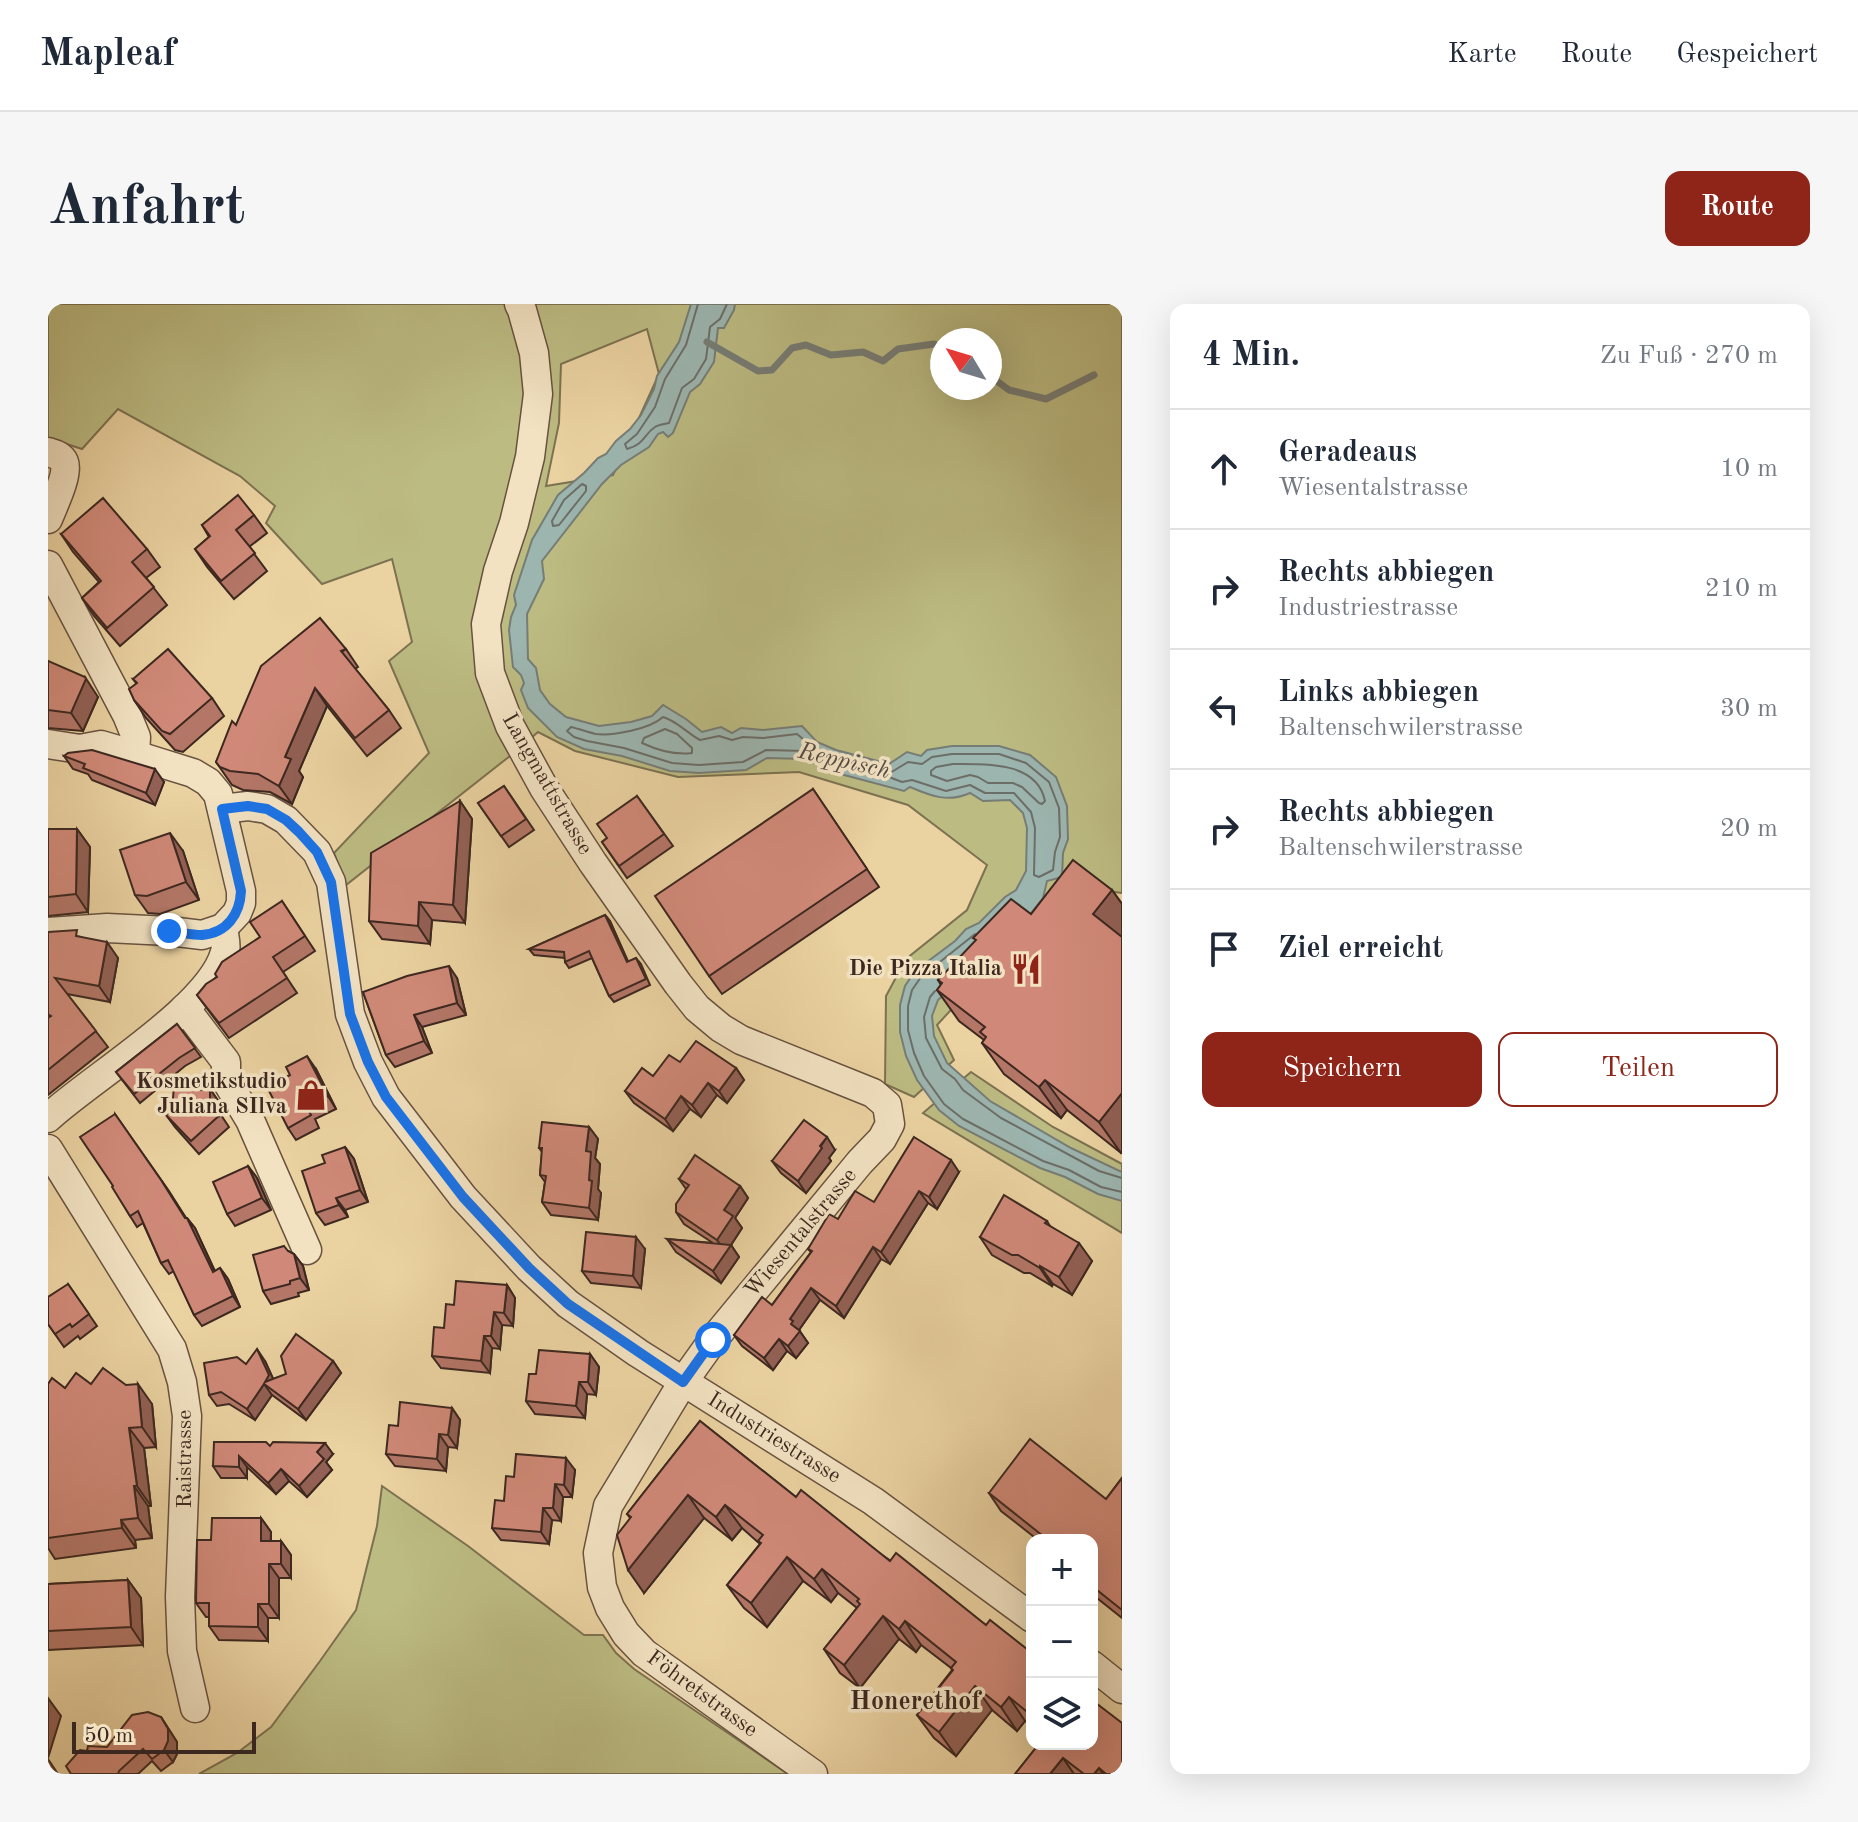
<!DOCTYPE html>
<html lang="de">
<head>
<meta charset="utf-8">
<style>
	body { margin:0; font-family:"Old Standard TT",serif; background:#f6f6f7; color:#1f2937 }
	.controls { position:absolute; right:24px; bottom:24px; display:grid; overflow:hidden; border-radius:16px; box-shadow:0 8px 32px #0002 }
	.controls button { width:72px; height:72px; display:grid; place-items:center; padding:0; border:0; border-bottom:2px solid #e0e1e3; background:#fff; color:#1f2937; font:40px sans-serif }
	.compass { position:absolute; left:882px; top:24px; width:72px; height:72px; border-radius:50%; background:#fff; box-shadow:0 8px 32px #0002; rotate:308deg }
	.scale { position:absolute; left:24px; bottom:20px; width:184px; box-sizing:border-box; padding-left:8px; border:4px solid #3d2820; border-top:0; font-size:22px; line-height:28px; white-space:nowrap; color:#3d2820; -webkit-text-stroke:6px #f2e2c2; paint-order:stroke }
	.stop { position:absolute; width:24px; height:24px; margin:-18px; border:6px solid #1a73e8; border-radius:50%; background:#fff }
	.stop.end { background:#1a73e8; border-color:#fff; box-shadow:0 2px 8px #0008 }
	.list { margin:0; padding:0; list-style:none }
	h2 { display:flex; justify-content:space-between; align-items:center; height:104px; margin:0; padding:0 32px; font-size:34px }
	h2 small { font-size:26px; font-weight:400; color:#747a83 }
	.list li { display:grid; grid-template-columns:52px 1fr auto; gap:24px; align-items:center; box-sizing:border-box; height:120px; padding:0 32px; border-top:2px solid #e0e1e3 }
	.list b { display:block; font-size:30px; white-space:nowrap }
	.list p { margin:0; font-size:26px; white-space:nowrap; color:#747a83 }
	.list em { font-size:26px; font-style:normal; color:#747a83 }
	.actions { display:flex; gap:16px; padding:24px 32px }
	.actions a { flex:1; padding:18px 0; border:2px solid #8f2418; border-radius:16px; text-align:center; font-size:28px; color:#8f2418 }
	.actions .main { background:#8f2418; color:#fff }
	.icon { flex:none; width:44px; height:44px; fill:none; stroke:currentColor; stroke-width:2; stroke-linecap:round; stroke-linejoin:round }
	.map { position:relative; flex:none; width:1074px; height:1470px; overflow:hidden; border-radius:16px }
	header { display:flex; align-items:center; gap:48px; box-sizing:border-box; height:112px; padding:0 40px; background:#fff; border-bottom:2px solid #e0e1e3 }
	header strong { font-size:38px }
	nav { display:flex; gap:44px; margin-inline-start:auto; font-size:28px }
	.intro { display:flex; align-items:center; justify-content:space-between; box-sizing:border-box; height:192px; padding:0 48px }
	h1 { margin:0; font-size:56px }
	.button { padding:20px 36px; border-radius:16px; background:#8f2418; color:#fff; font-size:28px; font-weight:700 }
	main { display:flex; gap:48px; padding:0 48px }
	aside { flex:1; background:#fff; border-radius:16px; box-shadow:0 8px 32px #0002 }
	.map>svg:first-child { display:block }
</style>
</head>
<body>
<header>
<strong>Mapleaf</strong>
<nav><a>Karte</a><a>Route</a><a>Gespeichert</a></nav>
</header>
<div class="intro"><h1>Anfahrt</h1><a class="button">Route</a></div>
<main>
<div class="map">
<svg width="1074" height="1470" viewBox="0 0 1074 1470">
	<rect width="100%" height="100%" fill="#ebd2a1"/>
	<filter id="stains"><feTurbulence type="fractalNoise" baseFrequency=".0025" numOctaves="4"/><feColorMatrix values="0 0 0 0 .2 0 0 0 0 .09 0 0 0 0 .02 0 0 0 .5 -.17"/></filter>
	<radialGradient id="worn" r=".72"><stop offset=".6" stop-color="#630" stop-opacity="0"/><stop offset="1" stop-color="#630" stop-opacity=".3"/></radialGradient>
	<g fill="#bcbb82" stroke="#7c7251" stroke-width="2" fill-rule="evenodd">
		<path d="M0,0H1074V589L1029,583L977,626L889,721L906,756L866,793L837,780L838,692L858,655L919,606L939,561L860,501L751,468L630,473L527,447L490,428L467,448L298,581L286,549L381,449L341,357L364,338L344,255L274,280L218,219L227,202L192,172L70,105L34,145L0,134ZM599,25L611,70L565,171L498,182L511,119L513,60ZM894,36H942V84H894Z"/>
		<path d="M923,768L1005,823L1074,860V929L875,809Z"/>
		<path d="M334,1182L420,1242L536,1331H555L568,1349L586,1365L740,1470H151L189,1449L223,1423L272,1357L308,1306L329,1222Z"/>
	</g>
	<path fill="#9cb5af" stroke="#767d76" stroke-width="2" d="M643,0H687L686,6L676,24H670L666,58L652,80L642,88L625,129L620,133L615,128L610,130L601,143L573,161L554,180L494,257L496,275L479,310L480,355L488,364L492,386L502,400L518,413L551,422L583,418L604,412L615,401L638,415L654,428L673,423L684,429L693,424L715,426L754,422L769,438L788,446L841,460L859,448L873,452L879,446L904,442H951L982,451L1008,473L1019,502L1020,535L1015,549L1014,573L999,577L995,594L968,628L890,696L884,712L886,732L899,759L942,797L1023,844L1074,868V897L1050,890L1017,873L992,864L911,822L891,806L869,776L858,752L852,728V701L857,682L867,667L907,637L918,625L931,619L957,593L968,586L978,567L979,524L975,509L962,496L935,497L922,489C900,499 883,492 862,483L856,487L785,468L757,455L719,454L698,466L651,469L622,467L574,452L536,445L509,433L480,404L473,386L476,379L473,371L465,363L461,326L463,313L468,301L466,291L484,236L510,191L536,169L550,154L558,150L568,137L582,125L593,111L606,85L609,72L631,38Z"/>
	<g fill="none" stroke-linecap="round" stroke-linejoin="round">
		<g stroke="#6c6e68" stroke-width="2">
			<path d="M650,0L638,41L617,75L607,103L589,130L577,140L579,145C597,140 595,131 607,123C610,121 617,120 621,119L634,84L646,75L658,55L662,23L672,15L679,0"/>
			<path d="M534,180L538,182V187L511,221L505,222L504,217L516,196Z"/>
			<path d="M615,413C629,417 639,429 652,436L671,432L684,436L695,433L715,434L749,430L761,440L762,444L758,447L718,446L695,458L651,461L624,459L576,444L539,437L526,433L519,427L523,423C531,425 540,428 548,430C565,432 602,425 615,413Z"/>
			<path d="M617,425L629,430L644,444V449C628,451 609,446 594,439L596,434Z"/>
			<path d="M904,450H951L978,459L1001,478L1011,504L1012,533L1007,548L1005,566L991,573L986,571L987,524L983,508L966,489H937L922,481L898,487L864,476L854,478L841,473L842,469L860,458L874,460L884,453Z"/>
			<path d="M905,460C937,460 989,457 997,497L994,500L991,499L974,483L965,479H940L930,473L922,471L899,477L883,471V467L888,463Z"/>
			<path d="M927,630L873,673L864,686L860,702V726L866,749L876,772L896,800L915,815L995,857L1021,866L1053,883L1074,888"/>
			<path d="M887,687L882,693L876,713L878,734L894,765L907,775L915,786L953,814L1051,867L1074,874"/>
		</g>
		<g stroke="#767d76" stroke-width="7">
			<path d="M659,38L710,67L724,66L744,44L758,41L783,51L815,48L835,57L850,45L886,40L894,44"/>
			<path d="M942,72L961,86L998,95L1046,71"/>
		</g>
		<defs>
			<g id="minor">
				<path d="M471,0L474,6L486,49L490,90L482,153L466,219L450,267L438,320L442,369L462,422L496,484L545,559L630,680L649,704L673,724L693,736L825,789L839,801L842,820L834,835L812,858L665,1036L635,1078L560,1202L550,1249L554,1283L562,1304L578,1330L596,1349L765,1470"/>
				<path d="M0,148C6,150 13,151 16,158C21,170 5,202 0,215"/>
				<path d="M0,261L79,411L88,433L87,451"/>
				<path d="M0,440L32,445L53,441L87,451L145,469L160,478L170,490L193,587V599L189,609L175,624L154,631L121,627L59,624L0,628"/>
				<path d="M174,505L200,502L219,505L238,516L269,548L283,578L302,710L320,758L338,793L415,893L481,964L520,1000L590,1049L825,1197L984,1314"/>
				<path d="M137,704L178,758V776L202,816L259,946"/>
				<path d="M0,814C43,774 163,703 177,648C179,641 176,631 175,624"/>
				<path d="M0,845L124,1045L134,1078L139,1112L132,1293L134,1347L147,1404"/>
				<path d="M1044,1361L1074,1385"/>
			</g>
		</defs>
		<use href="#minor" stroke="#685240" stroke-width="31"/>
		<use href="#minor" stroke="#f2e2c2" stroke-width="28"/>
	</g>
	<g fill="#b37667" stroke="#3d2820" stroke-width="2">
		<path d="M206,211L219,229L201,243L219,267L186,295L159,263L147,245L161,233L154,221Z"/>
		<path d="M13,230L99,245L112,263L98,274L119,301L72,342L46,312L34,294L51,278L25,248Z"/>
		<path d="M298,345L310,363L307,365L341,406L353,424L319,452L279,402L251,467L255,473L244,500L222,488L195,486L184,481L168,458L188,421Z"/>
		<path d="M0,357L50,393L35,427L0,424Z"/>
		<path d="M85,375L164,394L176,412L135,448L127,446L98,414L86,396L88,379Z"/>
		<path d="M16,452L116,478L107,501L44,476L40,470L25,465Z"/>
		<path d="M456,482L486,526L461,543L430,499Z"/>
		<path d="M765,485L831,583L674,690L661,672Z"/>
		<path d="M589,492L625,542L579,574L554,538L559,534Z"/>
		<path d="M412,497L424,515L417,619L384,616L382,640L334,635L321,617Z"/>
		<path d="M0,525H29L42,543L40,608L0,612Z"/>
		<path d="M135,547L151,596L112,610L100,609L87,591Z"/>
		<path d="M1064,586L1074,600V848L1073,849L1019,806L1013,814L956,770L934,739L936,736L911,717L889,686L893,681L890,676L983,610Z"/>
		<path d="M234,597L267,647L235,668L249,689L181,734L149,691L212,633Z"/>
		<path d="M557,611L562,617L580,658L588,654L593,660L602,681L566,698L561,692L544,654L521,664L517,658V654L486,651L481,645Z"/>
		<path d="M0,628L33,633L70,654L62,698L19,690L60,743L0,791Z"/>
		<path d="M409,674L418,711L374,723L384,749L347,763L338,751L315,688Z"/>
		<path d="M129,720L153,753L137,762L92,799L68,768Z"/>
		<path d="M632,758L688,764L696,776L679,799L669,791L653,813L642,805L625,827L586,799L577,787Z"/>
		<path d="M268,765L288,805L267,815L271,824L248,836L240,824Z"/>
		<path d="M162,785L171,798V808L181,823L151,850L127,823L118,811L150,786Z"/>
		<path d="M67,810L121,887L138,914H139L147,924L167,967L172,964L180,975L192,1003L154,1022L146,1011L126,967L121,970L113,959L95,919L89,923L82,912L65,882Z"/>
		<path d="M541,823L550,835L547,854L552,860L550,885L553,889L550,916L503,911L494,898L497,878L492,871L494,848L491,844Z"/>
		<path d="M297,843L306,855L320,898L297,906L300,913L277,921L268,909L277,859Z"/>
		<path d="M787,846L781,854L783,857L758,889L733,869L724,857Z"/>
		<path d="M200,862L209,874L223,906L187,922L179,910Z"/>
		<path d="M911,868L889,905L880,899L842,960L833,955L796,1014L772,996L751,1026L760,1039L748,1054L739,1047L725,1066L694,1042L686,1031L724,1001L763,948L760,945L790,915L826,898Z"/>
		<path d="M631,875L692,882L700,894L687,914L694,924L683,941L691,953L673,979L628,948L619,935L665,939L636,920L628,908L638,885Z"/>
		<path d="M999,917L1002,922L1044,957L1024,991L1005,980L1004,982L982,969H976L944,951L932,933Z"/>
		<path d="M597,945L593,984L543,979L534,967Z"/>
		<path d="M240,947L246,950L255,962L261,986L250,989L251,992L223,1000L215,987Z"/>
		<path d="M20,980L49,1022L32,1035L30,1032L16,1043L0,1020Z"/>
		<path d="M459,981L467,994L465,1022L454,1021L452,1045L444,1044L442,1069L393,1064L384,1052L406,1001Z"/>
		<path d="M542,1050L551,1063L548,1091L539,1090L537,1114L487,1110L478,1097L488,1070Z"/>
		<path d="M217,1057L225,1075L285,1057L293,1069L258,1116L224,1091L207,1116L181,1100L169,1102L161,1091L198,1060Z"/>
		<path d="M0,1080L17,1084L43,1080L78,1081L104,1100L108,1143L96,1144L103,1202H100L104,1234L87,1236L88,1244L7,1255L0,1244Z"/>
		<path d="M404,1104L412,1116L409,1144L400,1143L398,1167L347,1162L338,1150Z"/>
		<path d="M652,1117L748,1193L938,1321L984,1349V1422L977,1417L969,1427L944,1406L908,1452L886,1434L869,1411L904,1366L903,1364L873,1341L868,1348L851,1335L812,1384L792,1369L776,1345L809,1304L790,1289L783,1298L755,1277L719,1323L696,1304L679,1281L712,1240L694,1224L684,1236L656,1214L596,1289L582,1214L579,1210Z"/>
		<path d="M222,1142L285,1150L278,1158L284,1166L259,1193L241,1177L228,1190L199,1163V1174H173L165,1162Z"/>
		<path d="M527,1166L524,1193H515L513,1217L504,1216L501,1240L453,1236L444,1224L466,1173Z"/>
		<path d="M1074,1174V1314L1049,1294L1044,1287V1236H990L953,1207L941,1189L1058,1195Z"/>
		<path d="M213,1214L223,1228V1237H233L243,1251V1274H231V1314H220V1337L171,1336L161,1322V1313H158L148,1299L163,1236Z"/>
		<path d="M80,1276L93,1294L95,1341L0,1346V1280Z"/>
		<path d="M113,1413L129,1438V1450L125,1458L113,1467L104,1457L90,1470H23L39,1447L59,1443Z"/>
		<path d="M991,1440L1074,1470H967Z"/>
	</g>
	<g fill="#926054" stroke="#3d2820" stroke-width="2">
		<path d="M37,373L50,393L35,427L23,409Z"/>
		<path d="M267,384L279,402L251,467L255,473L244,500L231,482L237,453Z"/>
		<path d="M107,465L116,478L107,501L98,489Z"/>
		<path d="M412,497L424,515L417,619L405,601Z"/>
		<path d="M29,525L42,543L40,608L28,590Z"/>
		<path d="M122,529L135,547L151,596L138,578Z"/>
		<path d="M1064,586L1074,600V632L1067,641L1045,610Z"/>
		<path d="M371,598L384,616L382,640L370,622Z"/>
		<path d="M557,611L562,617L583,664L579,658Z"/>
		<path d="M59,638L70,654L62,698L51,682Z"/>
		<path d="M401,662L409,674L418,711L409,699Z"/>
		<path d="M366,711L374,723L384,749L376,737Z"/>
		<path d="M259,752L268,765L288,805L280,792Z"/>
		<path d="M688,764L696,776L679,799L671,787Z"/>
		<path d="M997,776L1019,806L1013,814L991,783Z"/>
		<path d="M660,779L669,791L653,813L644,801Z"/>
		<path d="M162,785L171,798V811L162,799Z"/>
		<path d="M1074,789V848L1073,849L1051,818Z"/>
		<path d="M633,792L642,805L625,827L617,815Z"/>
		<path d="M541,823L550,835L547,854L552,860L550,885L553,889L550,916L541,904L538,847Z"/>
		<path d="M779,833L787,846L781,854L783,857L758,889L750,877Z"/>
		<path d="M297,843L306,855L320,898L312,886Z"/>
		<path d="M903,856L911,868L889,905L881,893Z"/>
		<path d="M200,862L209,874L223,906L214,894Z"/>
		<path d="M113,876L144,923L139,914L147,924L172,979L165,968Z"/>
		<path d="M692,882L700,894L687,914L694,924L683,941L691,953L673,979L665,967L678,948L669,936L676,906Z"/>
		<path d="M871,887L880,899L842,960L833,948Z"/>
		<path d="M288,894L297,906L300,913L291,901Z"/>
		<path d="M588,933L597,945L593,984L585,972Z"/>
		<path d="M1031,939L1044,957L1024,991L1011,973Z"/>
		<path d="M825,943L833,955L796,1014L788,1002Z"/>
		<path d="M246,950L255,962L261,986L252,974Z"/>
		<path d="M992,962L1005,980L1004,982L992,964Z"/>
		<path d="M172,964L180,975L192,1003L185,992Z"/>
		<path d="M459,981L467,994L465,1022L456,1009Z"/>
		<path d="M763,984L772,996L751,1026L760,1039L748,1054L740,1042L743,1020L742,1015Z"/>
		<path d="M446,1008L454,1021L452,1045L443,1032Z"/>
		<path d="M436,1032L444,1044L442,1069L433,1057Z"/>
		<path d="M731,1035L739,1047L725,1066L716,1054Z"/>
		<path d="M209,1045L217,1057L229,1083L217,1078Z"/>
		<path d="M542,1050L551,1063L548,1091L540,1078Z"/>
		<path d="M285,1057L293,1069L258,1116L250,1105Z"/>
		<path d="M531,1078L539,1090L537,1114L528,1102Z"/>
		<path d="M90,1080L104,1100L108,1143L94,1123Z"/>
		<path d="M216,1080L224,1091L207,1116L199,1105Z"/>
		<path d="M404,1104L412,1116L409,1144L400,1131Z"/>
		<path d="M81,1124L96,1144L103,1202L89,1182Z"/>
		<path d="M391,1130L400,1143L398,1167L389,1155Z"/>
		<path d="M277,1139L285,1150L278,1158L284,1166L259,1193L251,1182L269,1148Z"/>
		<path d="M191,1152L199,1163V1174L191,1163Z"/>
		<path d="M518,1154L527,1166L524,1193L516,1181Z"/>
		<path d="M233,1165L241,1177L228,1190L220,1179Z"/>
		<path d="M507,1180L515,1193L513,1217L505,1204Z"/>
		<path d="M86,1182L100,1202L104,1234L90,1214Z"/>
		<path d="M640,1191L656,1214L596,1289L580,1266Z"/>
		<path d="M677,1201L694,1224L684,1236L668,1213Z"/>
		<path d="M495,1204L504,1216L501,1240L493,1228Z"/>
		<path d="M213,1214L223,1228L222,1251L213,1237Z"/>
		<path d="M73,1216L87,1236L88,1244L74,1224Z"/>
		<path d="M233,1237L243,1251V1274L233,1260Z"/>
		<path d="M739,1253L755,1277L719,1323L703,1299Z"/>
		<path d="M221,1260L231,1274V1314L221,1300Z"/>
		<path d="M774,1265L790,1289L783,1298L766,1275Z"/>
		<path d="M80,1276L93,1294L95,1341L83,1323Z"/>
		<path d="M210,1300L220,1314V1337L210,1323Z"/>
		<path d="M835,1312L851,1335L812,1384L796,1361Z"/>
		<path d="M857,1317L873,1341L868,1348L851,1325Z"/>
		<path d="M927,1382L944,1406L908,1452L891,1428Z"/>
		<path d="M961,1393L977,1417L969,1427L953,1403Z"/>
		<path d="M0,1394L13,1412L0,1454Z"/>
		<path d="M113,1413L129,1438V1450L125,1458L116,1446Z"/>
		<path d="M1015,1454L1026,1470H1002Z"/>
		<path d="M0,1455L10,1470H0Z"/>
		<path d="M1051,1464L1055,1470H1046Z"/>
	</g>
	<g fill="#d08978" stroke="#3d2820" stroke-width="2">
		<path d="M190,191L206,211L188,226L207,249L173,277L147,245L162,232L154,221Z"/>
		<path d="M55,194L99,245L84,258L106,283L59,324L34,294L53,277L13,230Z"/>
		<path d="M272,314L298,345L293,347L341,406L307,434L267,384L237,453L243,455L231,482L210,470L182,467L172,463L168,458L184,417L188,421L213,362Z"/>
		<path d="M120,345L164,394L122,430L114,427L86,396L81,385L89,379L85,375Z"/>
		<path d="M0,357L37,373L38,375L23,409L0,406Z"/>
		<path d="M44,446L107,465L98,489L35,464L37,460L16,452L20,449Z"/>
		<path d="M456,482L478,515L453,532L430,499Z"/>
		<path d="M765,485L819,565L661,672L607,592Z"/>
		<path d="M589,492L616,530L571,562L554,538L559,534L549,520Z"/>
		<path d="M412,497L405,601L371,598L370,622L321,617L323,549Z"/>
		<path d="M0,525H29L28,590L0,593Z"/>
		<path d="M122,529L138,578L99,592L87,591L72,546Z"/>
		<path d="M1025,556L1064,586L1045,610L1074,633V789L1051,818L997,776L991,783L934,739L938,733L932,728L937,723L889,686L894,679L890,676L928,636L925,634L963,595L983,610Z"/>
		<path d="M234,597L257,632L225,653L239,674L171,719L149,691L158,680L169,673L167,670L174,658L212,633L202,618Z"/>
		<path d="M557,611L579,658L588,654L598,675L561,692L541,647L517,658L516,648L481,645Z"/>
		<path d="M29,626L28,632L59,638L51,682L7,674L48,727L0,766V714L3,712L0,710V628Z"/>
		<path d="M401,662L409,699L366,711L376,737L338,751L315,688L359,672Z"/>
		<path d="M129,720L147,744L131,754L86,790L68,768Z"/>
		<path d="M648,737L688,764L671,787L660,779L644,801L633,792L617,815L577,787L594,764L605,772L621,751L632,758Z"/>
		<path d="M259,752L280,792L259,803L263,811L240,824L219,783L242,771L238,763Z"/>
		<path d="M127,771L150,786L162,785V799L173,810L143,837L118,811L124,806Z"/>
		<path d="M67,810L113,876L137,914H139L165,968L172,964L185,992L146,1011L120,956L113,959L90,907L82,912L64,883L65,882L32,833Z"/>
		<path d="M756,816L779,833L772,842L774,844L750,877L724,857Z"/>
		<path d="M494,818L541,823L538,847L543,848L541,876L544,877L541,904L494,898L498,872L492,871L494,844H491Z"/>
		<path d="M866,833L903,856L881,893L871,887L833,948L825,943L788,1002L763,984L742,1015L745,1017L743,1020L752,1027L740,1042L731,1035L716,1054L686,1031L714,993L724,1001L764,947L760,945L781,910L790,915L807,887L826,898Z"/>
		<path d="M297,843L312,886L288,894L291,901L268,909L254,867L277,859L274,851Z"/>
		<path d="M647,851L692,882L676,906L685,912L669,936L628,908V900L641,881L631,875Z"/>
		<path d="M200,862L214,894L179,910L165,878Z"/>
		<path d="M956,891L999,917L997,919L1031,939L1011,973L992,962V964L970,951H964L932,933Z"/>
		<path d="M538,928L588,933L585,972L534,967Z"/>
		<path d="M619,935L683,941L665,967Z"/>
		<path d="M236,942L240,947L246,950L252,974L242,977V980L215,987L205,951Z"/>
		<path d="M408,977L459,981L456,1009L446,1008L443,1032H436L433,1057L384,1052L386,1023L396,1024L398,1000L406,1001Z"/>
		<path d="M20,980L41,1010L24,1023L22,1020L7,1030L0,1020V993Z"/>
		<path d="M248,1030L285,1057L250,1105L216,1080L199,1105L173,1088L161,1091L156,1059L189,1053L198,1060L209,1045L221,1071L217,1078L238,1070L233,1052Z"/>
		<path d="M491,1046L542,1050L540,1078H531L528,1102L478,1097L481,1070H488Z"/>
		<path d="M55,1064L78,1081L90,1080L94,1123L81,1124L89,1182H86L90,1214L73,1216L74,1224L0,1234V1080L4,1074L17,1084L28,1069L43,1080Z"/>
		<path d="M352,1098L404,1104L400,1131L391,1130L389,1155L338,1150L341,1121L350,1122Z"/>
		<path d="M652,1117L748,1193L753,1186L842,1257L848,1249L938,1321L942,1316L984,1349V1412L961,1393L953,1403L927,1382L891,1428L869,1411L905,1366L903,1364L908,1358L857,1317L851,1325L835,1312L796,1361L776,1345L812,1300L809,1297L811,1295L774,1265L766,1275L739,1253L703,1299L679,1281L713,1239L710,1237L715,1231L677,1201L668,1213L640,1191L580,1266L569,1231L583,1213L579,1210Z"/>
		<path d="M982,1135L1058,1195L1074,1174V1306L1044,1282V1236H1000L941,1189Z"/>
		<path d="M166,1138H218L222,1142L225,1138L277,1139L269,1148L276,1155L251,1182L233,1165L220,1179L191,1152V1163L165,1162Z"/>
		<path d="M468,1150L518,1154L516,1181L507,1180L505,1204H495L493,1228L444,1224L447,1196L456,1197L458,1172L466,1173Z"/>
		<path d="M164,1214H213V1237H233V1260H221V1300H210V1323L161,1322V1299H148L149,1236H163Z"/>
		<path d="M80,1276L83,1323L0,1327V1280Z"/>
		<path d="M1044,1396L1074,1419V1470H1058L1051,1464L1046,1470H1036L1015,1454L1002,1470H967L991,1440H1044Z"/>
		<path d="M100,1408L113,1413L120,1425V1437L116,1446L104,1455L95,1445L71,1467L70,1470H23L18,1462L32,1446L39,1447L40,1442L59,1443L84,1411Z"/>
	</g>
	<g fill="none" stroke-linecap="round" stroke-linejoin="round">
		<path stroke="#1a73e8" stroke-width="10" d="M121,627C132,628 143,631 154,631C179,629 192,610 193,587L174,505L200,502L219,505L238,516L251,528L269,548L283,578L302,710L320,758L338,793L415,893L481,964L520,1000L635,1078L665,1036"/>
	</g>
	<defs>
		<symbol id="restaurant-bare" viewBox="-9 -9 18 18"><path d="M-5-6h1v4h1v-4h1v4h1v-4h1v5L-1.5 .5V6h-2V.5L-5-1ZM5-6V6H3V1.5H1.5Q1.5-4 5-6Z" fill="#8f2418" stroke="#f2e2c2" stroke-width="2.5" paint-order="stroke"/></symbol>
		<symbol id="shop-bare" viewBox="-9 -9 18 18"><path d="M-5-2.5h2.3a2.7 3.5 0 0 1 5.4 0H5L5.5 6h-11ZM-1.5-2.5h3a1.5 2.3 0 0 0-3 0Z" fill="#8f2418" stroke="#f2e2c2" stroke-width="2.5" paint-order="stroke"/></symbol>
	</defs>
	<g fill-rule="evenodd">
		<use href="#restaurant-bare" x="956" y="643" width="44" height="44"/>
		<use href="#shop-bare" x="241" y="769" width="44" height="44"/>
	</g>
	<g text-anchor="middle" dominant-baseline="central" stroke-width="7" stroke-linejoin="round" paint-order="stroke">
		<g font-size="22" fill="#3d2820" stroke="#f2e2c2">
			<text transform="translate(499 480) rotate(60)">Langmattstrasse</text>
			<text transform="translate(753 929) rotate(-50)">Wiesentalstrasse</text>
			<text transform="translate(726 1134) rotate(32)">Industriestrasse</text>
			<text transform="translate(137 1155) rotate(-90)">Raistrasse</text>
			<text transform="translate(654 1390) rotate(36)">Föhretstrasse</text>
		</g>
		<g font-size="22" font-weight="bold" fill="#3d2820" stroke="#f2e2c2" text-anchor="end">
			<text x="954" y="665">Die Pizza Italia</text>
			<text x="239" y="778">Kosmetikstudio<tspan x="239" dy="25">Juliana SIlva</tspan></text>
		</g>
		<g font-size="24" font-style="italic" fill="#554b44" stroke="#f2e2c2">
			<text transform="translate(796 458) rotate(13)">Reppisch</text>
		</g>
		<g font-size="26" font-weight="bold" fill="#3d2820" stroke="#f2e2c2">
			<text x="867" y="1398">Honerethof</text>
		</g>
	</g>
	<rect width="100%" height="100%" filter="url(#stains)"/>
	<rect width="100%" height="100%" fill="url(#worn)"/>
</svg>
<div class="controls">
<button>+</button>
<button>−</button>
<button><svg class="icon" aria-label="layers" viewBox="0 0 24 24"><path d="M12 4l9 5-9 5-9-5zM3 14l9 5 9-5"/></svg></button>
</div>
<svg class="compass" viewBox="-18 -18 36 36"><path d="M0-13l5 13h-10z" fill="#e53935"/><path d="M0 13l5-13h-10z" fill="#747a83"/></svg>
<div class="scale">50 m</div>
<div class="stop" style="left:665px;top:1036px"></div>
<div class="stop end" style="left:121px;top:627px"></div>
</div>
<aside>
<h2>4 Min.<small>Zu Fuß · 270 m</small></h2>
<ul class="list">
<li><svg class="icon" aria-label="ahead" viewBox="0 0 24 24"><path d="M12 20V5M6 11l6-6 6 6"/></svg><div><b>Geradeaus</b><p>Wiesentalstrasse</p></div><em>10 m</em></li>
<li><svg class="icon" aria-label="right" viewBox="0 0 24 24"><path d="M7 20v-9h11M14 6l5 5-5 5"/></svg><div><b>Rechts abbiegen</b><p>Industriestrasse</p></div><em>210 m</em></li>
<li><svg class="icon" aria-label="left" viewBox="0 0 24 24"><path d="M17 20v-9H6M10 6l-5 5 5 5"/></svg><div><b>Links abbiegen</b><p>Baltenschwilerstrasse</p></div><em>30 m</em></li>
<li><svg class="icon" aria-label="right" viewBox="0 0 24 24"><path d="M7 20v-9h11M14 6l5 5-5 5"/></svg><div><b>Rechts abbiegen</b><p>Baltenschwilerstrasse</p></div><em>20 m</em></li>
<li><svg class="icon" aria-label="arrive" viewBox="0 0 24 24"><path d="M6 21V4h12l-3 4 3 4H6"/></svg><div><b>Ziel erreicht</b></div></li>
</ul>
<div class="actions"><a class="main">Speichern</a><a>Teilen</a></div>
</aside>
</main>
</body>
</html>
